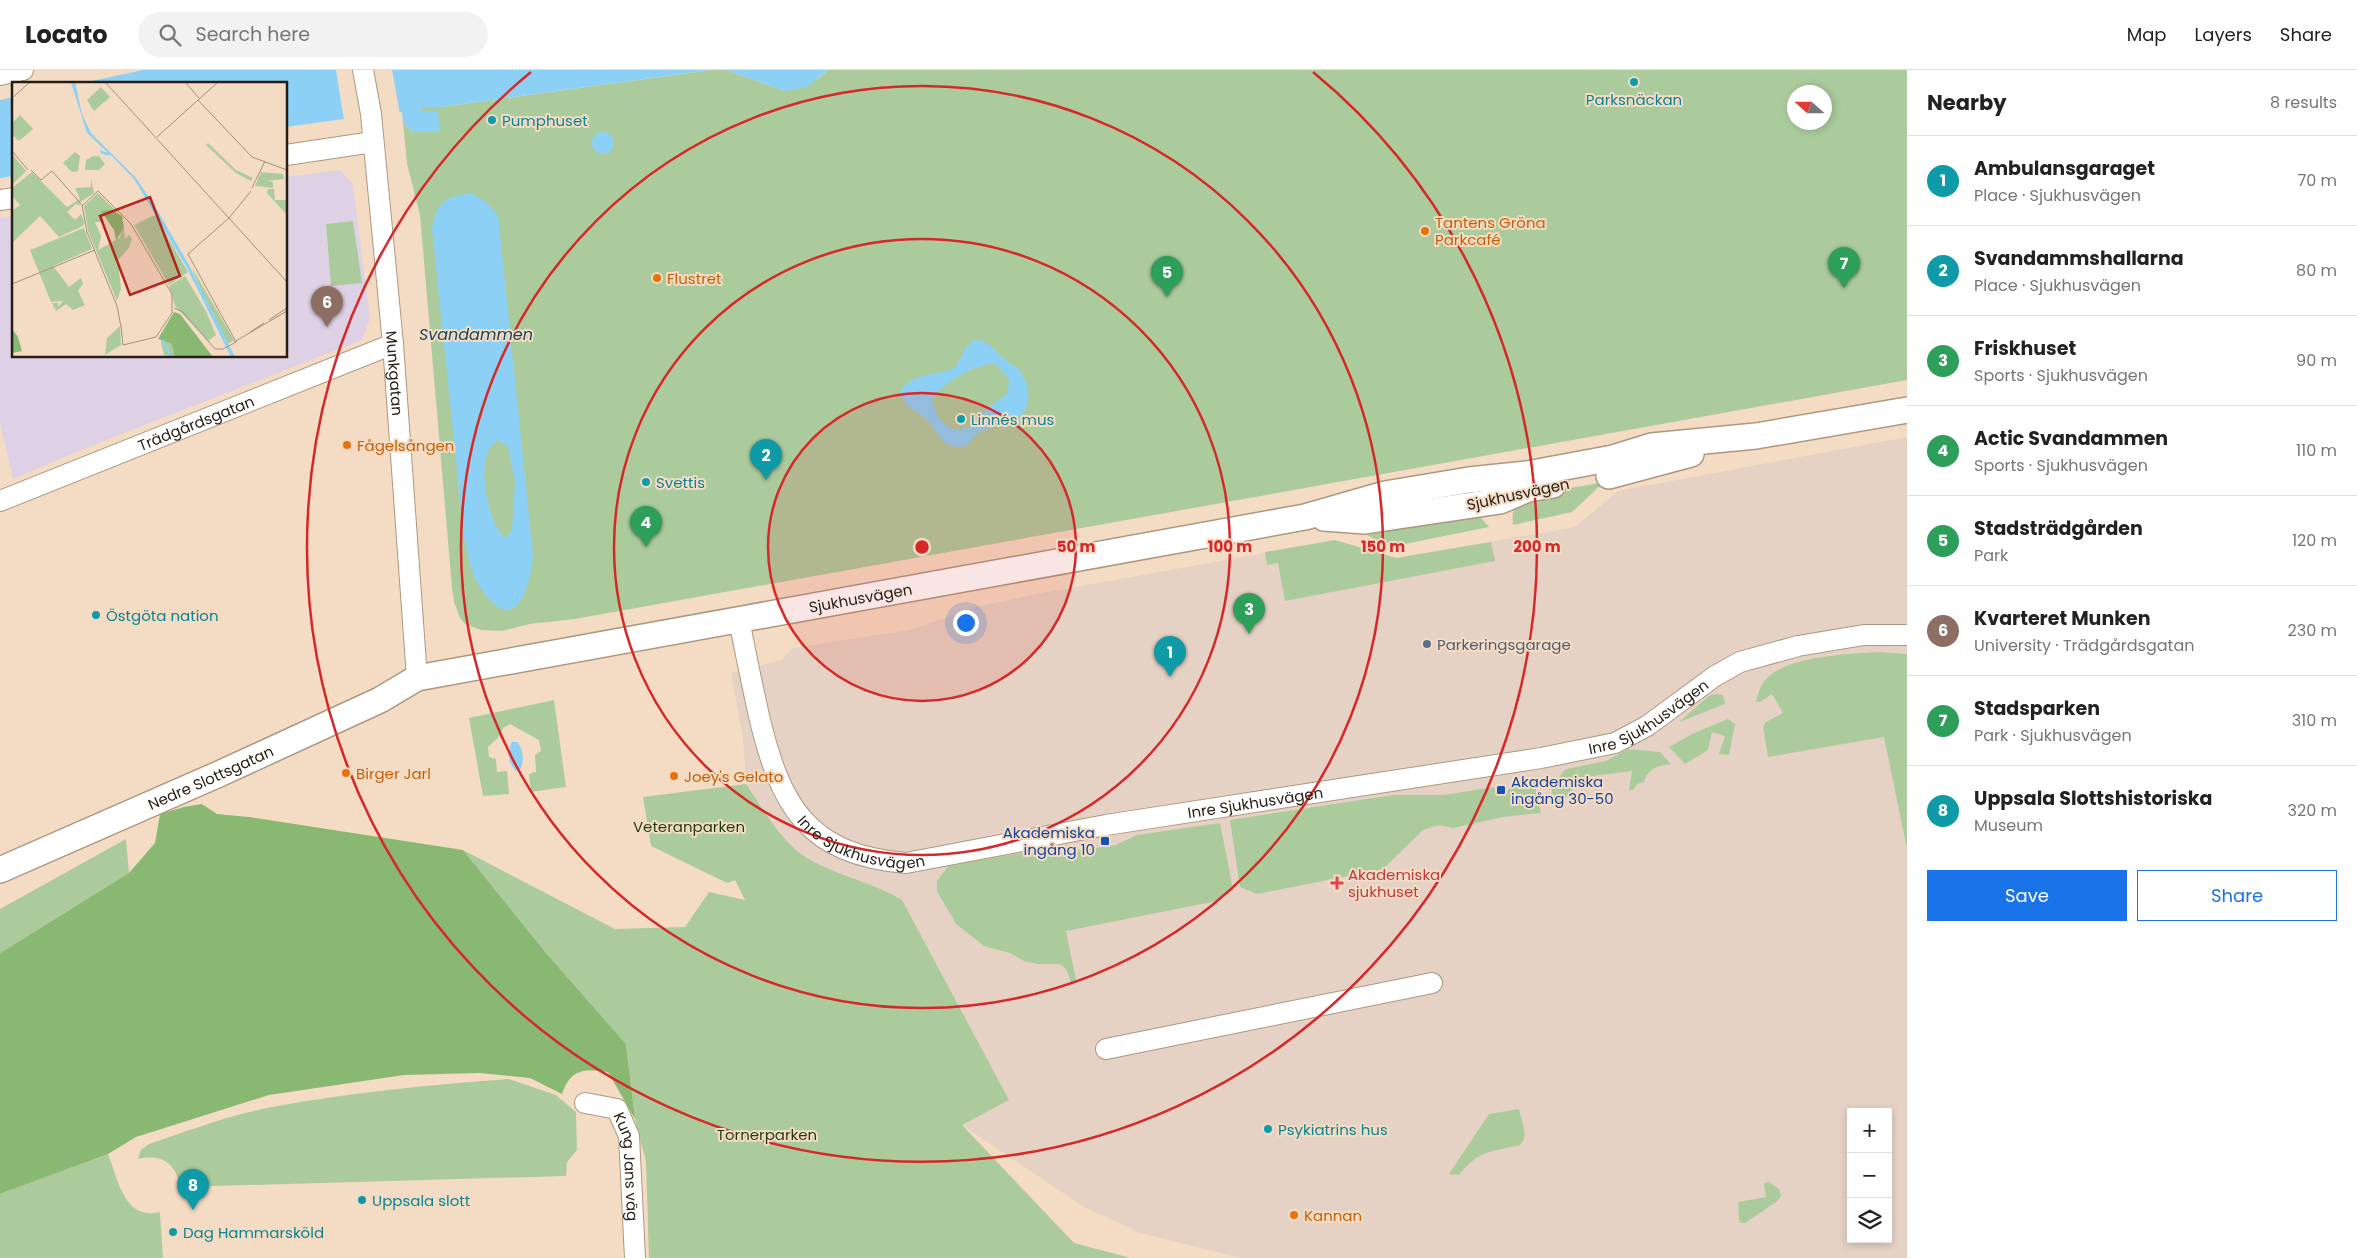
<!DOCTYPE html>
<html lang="en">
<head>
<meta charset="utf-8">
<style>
	body { margin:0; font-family:Poppins,sans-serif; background:#f2f2f2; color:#222 }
	.controls { position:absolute; right:15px; bottom:15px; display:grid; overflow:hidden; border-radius:0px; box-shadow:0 2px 8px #0003 }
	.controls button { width:45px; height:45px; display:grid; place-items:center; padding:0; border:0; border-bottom:1px solid #e0e0e0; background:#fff; color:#222; font:25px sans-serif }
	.compass { position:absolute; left:1787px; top:15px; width:45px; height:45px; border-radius:50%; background:#fff; box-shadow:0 2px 8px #0003; rotate:291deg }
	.you { position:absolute; left:965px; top:552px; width:18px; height:18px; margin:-12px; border:4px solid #fff; border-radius:50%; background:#1a73e8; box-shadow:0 0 0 8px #1a73e833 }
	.badge { display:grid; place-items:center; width:32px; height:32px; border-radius:50%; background:#1a73e8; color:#fff; font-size:16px; font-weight:700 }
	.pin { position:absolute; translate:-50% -41px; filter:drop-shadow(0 1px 2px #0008) }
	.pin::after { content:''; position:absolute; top:26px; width:18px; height:15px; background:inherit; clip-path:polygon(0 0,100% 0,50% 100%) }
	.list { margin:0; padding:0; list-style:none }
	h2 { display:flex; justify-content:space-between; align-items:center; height:65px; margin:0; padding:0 20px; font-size:21px }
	h2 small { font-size:16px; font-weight:400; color:#767676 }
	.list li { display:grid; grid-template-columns:32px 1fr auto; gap:15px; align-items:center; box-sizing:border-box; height:90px; padding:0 20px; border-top:1px solid #e0e0e0 }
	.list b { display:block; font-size:19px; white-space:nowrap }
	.list p { margin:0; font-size:16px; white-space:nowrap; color:#767676 }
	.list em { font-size:16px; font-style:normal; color:#767676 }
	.actions { display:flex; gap:10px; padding:15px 20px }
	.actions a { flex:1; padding:11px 0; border:1px solid #1a73e8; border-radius:0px; text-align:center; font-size:18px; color:#1a73e8 }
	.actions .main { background:#1a73e8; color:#fff }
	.icon { flex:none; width:28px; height:28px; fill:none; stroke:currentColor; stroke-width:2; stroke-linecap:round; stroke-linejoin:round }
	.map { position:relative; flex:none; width:1907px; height:1188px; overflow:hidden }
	header { display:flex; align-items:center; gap:30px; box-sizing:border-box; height:70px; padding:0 25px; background:#fff; border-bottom:1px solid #e0e0e0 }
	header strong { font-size:24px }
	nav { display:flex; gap:28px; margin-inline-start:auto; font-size:18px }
	.search { width:350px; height:45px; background:#f2f2f2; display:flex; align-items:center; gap:12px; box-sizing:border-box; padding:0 18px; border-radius:28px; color:#767676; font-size:19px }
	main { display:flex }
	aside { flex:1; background:#fff }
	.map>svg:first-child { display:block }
</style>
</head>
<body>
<header>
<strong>Locato</strong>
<div class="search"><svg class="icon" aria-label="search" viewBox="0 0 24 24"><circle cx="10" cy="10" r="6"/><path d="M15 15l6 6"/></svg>Search here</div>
<nav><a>Map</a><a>Layers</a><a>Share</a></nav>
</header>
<main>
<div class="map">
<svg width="1907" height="1188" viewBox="0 0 1907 1188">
	<rect width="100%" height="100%" fill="#f4dcc4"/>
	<path fill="#ded1e5" d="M340,100L353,114L370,249L362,270L86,378L13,409L0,353V148L14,146V286H286V107Z"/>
	<path fill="#e6d2c4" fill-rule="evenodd" d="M1907,367V1188H1241L1140,1163L1084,1137L962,1055L746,714L743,667L731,603L781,590L793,578L910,560L975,537L1037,524L1335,470L1397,488L1575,457L1618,421ZM1851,1042H1888V1169H1851Z"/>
	<g fill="#accb9d" fill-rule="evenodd">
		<path d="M711,0H727L785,21L819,8L828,0H1907V310L575,549L530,554L502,561L481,560L465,554L460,548L454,532L452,518L420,145L407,94L403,53L413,62L421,41L420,37H441ZM1794,22H1824V52H1794Z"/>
		<path d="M353,151L362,213L331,216L326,154Z"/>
		<path d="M1604,412L1572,442L1513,455C1512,440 1513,434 1526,426Z"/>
		<path d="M1470,446L1480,447L1489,457L1400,475L1378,471L1367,465Z"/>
		<path d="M1335,470L1396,488L1491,472L1495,491L1285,531L1278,493L1267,495L1265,482Z"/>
		<path d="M1878,582L1907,584V779L1884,667L1768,687L1763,657L1766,652L1783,643L1772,624L1760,632H1756C1758,624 1761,613 1767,608C1789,586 1848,584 1878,582Z"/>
		<path d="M1715,624L1723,625L1725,634L1679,652L1710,625Z"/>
		<path d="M554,630L566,717L531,722L529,704L536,702L535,685L541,681L539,670L510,654L503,658C500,668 495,670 488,677L489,687L496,689L497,702L507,701L509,724L483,726L469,648Z"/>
		<path d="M1728,649L1735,654L1729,685L1719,684L1725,666L1712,662L1708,680L1685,694L1669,677L1694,663Z"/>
		<path d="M1628,679L1660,682L1671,694C1657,696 1648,698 1644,712L1637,714L1633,720H1629L1632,701L1577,708L1570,724L1555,738L1551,716L1566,699L1606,691Z"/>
		<path d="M1534,712L1541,743L1503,747L1453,758L1439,755L1423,760L1383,799L1257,824L1240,817L1230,750L1393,725H1444L1494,717L1497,726L1506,724L1511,715Z"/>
		<path d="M746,714C765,741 783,777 814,792C843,807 874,813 902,830L1009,1030L962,1055L1074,1173L1131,1188H649L646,1092L635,1049L626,974L546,883L463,780L615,859L685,857L709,822L745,830L735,810L727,813L651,776L643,727Z"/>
		<path d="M1220,753L1233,819L1217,831L1066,861L1076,910L1071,912L1066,899L1060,894H1037L1024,891L1010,883L984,876L956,854L937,821V811L949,795L1044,779L1067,782L1116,775L1137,765Z"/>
		<path d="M126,769L129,803L0,883V839Z"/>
		<path d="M509,1009L556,1025L576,1042L577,1080L567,1092L566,1106L180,1117C176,1092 161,1084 138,1089L141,1080L149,1074C189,1060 230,1045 272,1037C351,1022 430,1015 509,1009Z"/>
		<path d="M1519,1039C1521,1050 1530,1066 1520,1075C1490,1082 1479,1080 1459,1105L1449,1104L1489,1044Z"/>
		<path d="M108,1084C118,1109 124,1151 160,1142L163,1188H0V1124Z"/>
		<path d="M1769,1112L1779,1119L1781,1126L1776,1132L1745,1153H1741L1739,1150L1738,1132L1766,1127L1764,1113Z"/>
	</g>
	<path fill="#89b872" d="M202,734L217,744L249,747L463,780L546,883L626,974L635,1049L608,1002C584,999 571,998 562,1024L530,1008L480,1003L404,1005L269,1025L136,1067L108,1084L0,1124V883L129,803L155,773L160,744L184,737Z"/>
	<g fill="#8cd0f6" fill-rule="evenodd">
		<path d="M143,0H710L441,37H420L421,41L438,42L440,62H413L403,53L402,42H343L344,49L286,57V14H78Z"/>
		<path d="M727,0H828L807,17L785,21Z"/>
		<path d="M14,27V106L0,108V30Z"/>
		<circle cx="603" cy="73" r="11"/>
		<path d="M471,123L486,132L498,145L533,485C530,527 510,569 477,512C470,500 468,482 464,468L432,158C437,131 445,127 471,123ZM498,370L508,377L515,411L512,461L505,468C488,453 479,403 488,382C489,378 495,373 498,370Z"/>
		<path d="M974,270C992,270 998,286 1011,294C1028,303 1035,333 1020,347C1010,355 985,357 977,364C973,367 971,372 967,376C960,377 954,378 948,374C939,370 936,360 930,353C922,343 902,338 901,322C908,303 940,306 956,297L966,277ZM995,293L1009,309L1008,323L985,340L976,356C970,356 966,358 960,359C944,361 935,343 932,330C944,311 973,296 995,293Z"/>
		<path d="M512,672H517C524,679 524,692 520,700L516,701C508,693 507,681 512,672Z"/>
	</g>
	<path fill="#f4dcc4" d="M336,0H392L400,44H343Z"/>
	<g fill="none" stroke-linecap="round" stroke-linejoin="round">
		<defs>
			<g id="minor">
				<path id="s1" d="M363,0L371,44L393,274L417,608"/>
				<path d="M0,5L23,0"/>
				<path d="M286,85L373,72"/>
				<path d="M0,130L14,128"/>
				<path id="s2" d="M0,431L393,274"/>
				<path id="s3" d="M739,549C745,581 752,614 759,646C780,735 807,785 906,793L1106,755L1541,688L1615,673L1647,656L1715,606L1740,592L1798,576L1864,565H1907"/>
				<path d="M1106,979L1432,913"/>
				<path id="s4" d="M585,1033L617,1039L629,1066L635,1188"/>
			</g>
			<g id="tertiary">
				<path d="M1609,406L1691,384"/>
				<path d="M1324,448L1365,451L1500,431L1528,419L1553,415"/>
				<path id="s5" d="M0,800L219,704L380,630L417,608L1305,447L1385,424L1469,410L1527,404L1613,388L1652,376L1756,366L1907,340"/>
			</g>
		</defs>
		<use href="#minor" stroke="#ae9781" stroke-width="22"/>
		<use href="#tertiary" stroke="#ae9781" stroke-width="28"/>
		<use href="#minor" stroke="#fff" stroke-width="20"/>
		<use href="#tertiary" stroke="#fff" stroke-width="25"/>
	</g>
	<circle cx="922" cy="477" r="154" fill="#d62828" fill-opacity=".12"/>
	<g fill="none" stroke="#d62828" stroke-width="2.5">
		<circle cx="922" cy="477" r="154"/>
		<circle cx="922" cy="477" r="308"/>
		<circle cx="922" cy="477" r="461"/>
		<path d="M1313 2A615 615 0 1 1 531 2"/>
	</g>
	<g fill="#0f9aa8" stroke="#f4dcc4" stroke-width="2">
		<circle cx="1634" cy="12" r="5"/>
		<circle cx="492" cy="50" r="5"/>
		<circle cx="961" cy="349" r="5"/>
		<circle cx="646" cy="412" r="5"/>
		<circle cx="96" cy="545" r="5"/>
		<circle cx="1268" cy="1059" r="5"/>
		<circle cx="362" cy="1130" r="5"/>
		<circle cx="173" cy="1162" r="5"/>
	</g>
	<g fill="#e8710a" stroke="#f4dcc4" stroke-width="2">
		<circle cx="1425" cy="161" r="5"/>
		<circle cx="657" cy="208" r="5"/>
		<circle cx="347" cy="375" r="5"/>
		<circle cx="346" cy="703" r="5"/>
		<circle cx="674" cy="706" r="5"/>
		<circle cx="1294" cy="1145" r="5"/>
	</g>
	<circle fill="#5c6f8a" stroke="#f4dcc4" stroke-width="2" cx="1427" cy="574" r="5"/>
	<g fill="#1a4fb4" stroke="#f4dcc4" stroke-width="2">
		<rect x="1496" y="715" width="10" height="10" rx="2.5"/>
		<rect x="1100" y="766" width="10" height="10" rx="2.5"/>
	</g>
	<path fill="#e0444e" stroke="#f4dcc4" stroke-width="2" d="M1334.5 805.5h5v5h5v5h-5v5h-5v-5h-5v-5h5z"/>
	<g text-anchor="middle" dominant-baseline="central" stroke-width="4" stroke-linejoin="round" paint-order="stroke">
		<g font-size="15" fill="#0d838f" stroke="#f4dcc4" text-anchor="start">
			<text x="1634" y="29" text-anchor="middle">Parksnäckan</text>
			<text x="502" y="50">Pumphuset</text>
			<text x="971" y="349">Linnés mus</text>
			<text x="656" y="412">Svettis</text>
			<text x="106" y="545">Östgöta nation</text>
			<text x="1278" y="1059">Psykiatrins hus</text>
			<text x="372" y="1130">Uppsala slott</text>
			<text x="183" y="1162">Dag Hammarsköld</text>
		</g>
		<g font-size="15" fill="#c56008" stroke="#f4dcc4" text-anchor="start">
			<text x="1435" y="152">Tantens Gröna<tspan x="1435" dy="17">Parkcafé</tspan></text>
			<text x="667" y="208">Flustret</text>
			<text x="357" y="375">Fågelsången</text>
			<text x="356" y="703">Birger Jarl</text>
			<text x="684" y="706">Joey's Gelato</text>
			<text x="1304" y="1145">Kannan</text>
		</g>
		<g font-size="15" fill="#261d15" stroke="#f4dcc4">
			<text stroke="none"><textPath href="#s1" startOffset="305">Munkgatan</textPath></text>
			<text stroke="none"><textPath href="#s2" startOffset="211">Trädgårdsgatan</textPath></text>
			<text transform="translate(1518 424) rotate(-12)">Sjukhusvägen</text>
			<text stroke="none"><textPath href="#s5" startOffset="910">Sjukhusvägen</textPath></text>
			<text stroke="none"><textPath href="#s3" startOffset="1088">Inre Sjukhusvägen</textPath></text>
			<text stroke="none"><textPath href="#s5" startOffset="230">Nedre Slottsgatan</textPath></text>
			<text stroke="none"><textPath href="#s3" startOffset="682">Inre Sjukhusvägen</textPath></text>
			<text stroke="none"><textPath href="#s3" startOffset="278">Inre Sjukhusvägen</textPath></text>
			<text stroke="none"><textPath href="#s4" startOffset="92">Kung Jans väg</textPath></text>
		</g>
		<g font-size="15" fill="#4e5e75" stroke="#f4dcc4" text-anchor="start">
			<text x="1437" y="574">Parkeringsgarage</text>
		</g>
		<g font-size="15" fill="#164399" stroke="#f4dcc4" text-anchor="start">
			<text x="1511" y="711">Akademiska<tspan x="1511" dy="17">ingång 30-50</tspan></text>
			<text x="1095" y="762" text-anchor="end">Akademiska<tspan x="1095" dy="17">ingång 10</tspan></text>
		</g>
		<g font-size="15" fill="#1e3c0b" stroke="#f4dcc4">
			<text x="689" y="756">Veteranparken</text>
			<text x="767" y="1064">Tornerparken</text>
		</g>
		<g font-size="15" fill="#be3a42" stroke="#f4dcc4" text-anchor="start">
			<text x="1348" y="804">Akademiska<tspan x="1348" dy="17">sjukhuset</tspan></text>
		</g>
		<g font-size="16" font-style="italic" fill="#1c4256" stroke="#f4dcc4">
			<text x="476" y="264">Svandammen</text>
		</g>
	</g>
	<g transform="translate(12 12)">
		<rect width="275" height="275" fill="#f4dcc4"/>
		<path d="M89,5L98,15L82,29L75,18ZM8,33L21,47L7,59L2,54L0,56V41ZM196,61L224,88L241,96L239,99L224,91L194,63ZM63,70L68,74L66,89L60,90L51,81ZM0,72L14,89L0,103ZM81,74H87L93,82L87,88H73L74,78ZM20,90L55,125L68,117L63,106L79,105V97L82,111L67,121L68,124L64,122L55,130L63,138L69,132L73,141L69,145L47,155L28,134L0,161V129L8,123L0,114V106ZM249,90L271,92L272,97L255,99L261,100V106L243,104ZM256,107H262L263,118H275V133L255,111ZM86,111L107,132L96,129L90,132L92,140H83L89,154L86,168L107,156L112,146L113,157L117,153L120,157L117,166L106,178L109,207L105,219L76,149L72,124ZM143,133L176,190L157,203L122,143ZM72,146L80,167L41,184L57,205L69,196L71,202L66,209L73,223L61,228L54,222L44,229L40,221H46V225L51,219L39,220L18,168ZM179,184L222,258L216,262L190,210ZM173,194L194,229L204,253L196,259L163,224L157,204ZM108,244L109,263L93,273L95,256ZM153,257L159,261L163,275L152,273L149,260Z" fill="#accb9d"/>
		<path d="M99,128L110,134L112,146L104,158L102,148L89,129ZM162,230L168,232L201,275H163L159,261L146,257ZM1,248L6,255L10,269L0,271Z" fill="#89b872"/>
		<path d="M59,0H63L70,32L79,51L124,96L144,126L177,183L223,275H219L174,184L122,97L99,73H93L89,71L88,70V68L96,71L75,51Z" fill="#8cd0f6"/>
		<path fill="none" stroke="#8cd0f6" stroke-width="2.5" d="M150,258L159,275"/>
		<path fill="none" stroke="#a2907e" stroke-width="1" d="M93,0L137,48M173,0L187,16M0,16L18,0M186,18L240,75L275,88M135,46L275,200M145,55L206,0M0,69L16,88M19,88L29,98L40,89L70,123L75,150L105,224L109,245M240,106L253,79M70,124L86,109L119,142L160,212V231L144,255L111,263L109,244M217,136L176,172L224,260M217,136L239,109M0,202L83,168M162,226L171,230L203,267H211L224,260M257,238L275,226M238,250L252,241M222,260L275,229"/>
		<path fill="#b4251b" fill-opacity="0.15" stroke="#b4251b" stroke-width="2.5" d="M138,115L168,194L118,213L88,134Z"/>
		<rect width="275" height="275" fill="none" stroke="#261d15" stroke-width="2.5"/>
	</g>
	<circle cx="922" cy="477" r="8" fill="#d62828" stroke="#f4dcc4" stroke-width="2.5"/>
	<g font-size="15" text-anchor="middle" font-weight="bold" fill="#d62828" stroke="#f4dcc4" stroke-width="4" stroke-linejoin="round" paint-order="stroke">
		<text x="1076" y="482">50 m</text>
		<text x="1230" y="482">100 m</text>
		<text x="1383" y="482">150 m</text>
		<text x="1537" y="482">200 m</text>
	</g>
</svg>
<div class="controls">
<button>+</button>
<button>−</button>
<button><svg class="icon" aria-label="layers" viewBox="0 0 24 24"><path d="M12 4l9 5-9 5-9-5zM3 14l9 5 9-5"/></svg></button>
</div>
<svg class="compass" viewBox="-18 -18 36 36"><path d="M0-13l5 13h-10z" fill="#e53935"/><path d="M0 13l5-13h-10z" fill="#767676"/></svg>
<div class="you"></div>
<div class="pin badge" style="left:1170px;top:607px;background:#0f9aa8">1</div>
<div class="pin badge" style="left:766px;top:410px;background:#0f9aa8">2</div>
<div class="pin badge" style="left:1249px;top:564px;background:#2e9e5b">3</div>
<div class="pin badge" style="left:646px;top:477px;background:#2e9e5b">4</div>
<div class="pin badge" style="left:1167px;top:227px;background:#2e9e5b">5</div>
<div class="pin badge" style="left:327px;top:257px;background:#8d6e63">6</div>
<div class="pin badge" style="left:1844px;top:218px;background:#2e9e5b">7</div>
<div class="pin badge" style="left:193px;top:1140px;background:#0f9aa8">8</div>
</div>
<aside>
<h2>Nearby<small>8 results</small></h2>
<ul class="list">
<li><span class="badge" style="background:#0f9aa8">1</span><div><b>Ambulansgaraget</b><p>Place · Sjukhusvägen</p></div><em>70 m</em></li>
<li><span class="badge" style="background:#0f9aa8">2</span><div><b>Svandammshallarna</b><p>Place · Sjukhusvägen</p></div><em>80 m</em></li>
<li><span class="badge" style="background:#2e9e5b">3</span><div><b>Friskhuset</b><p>Sports · Sjukhusvägen</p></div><em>90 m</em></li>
<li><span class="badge" style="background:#2e9e5b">4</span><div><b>Actic Svandammen</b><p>Sports · Sjukhusvägen</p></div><em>110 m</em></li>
<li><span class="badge" style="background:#2e9e5b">5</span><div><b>Stadsträdgården</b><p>Park</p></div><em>120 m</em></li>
<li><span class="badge" style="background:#8d6e63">6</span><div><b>Kvarteret Munken</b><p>University · Trädgårdsgatan</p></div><em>230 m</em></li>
<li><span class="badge" style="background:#2e9e5b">7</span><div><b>Stadsparken</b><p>Park · Sjukhusvägen</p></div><em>310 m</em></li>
<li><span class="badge" style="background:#0f9aa8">8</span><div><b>Uppsala Slottshistoriska</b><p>Museum</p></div><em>320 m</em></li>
</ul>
<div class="actions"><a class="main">Save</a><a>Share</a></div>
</aside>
</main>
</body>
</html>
